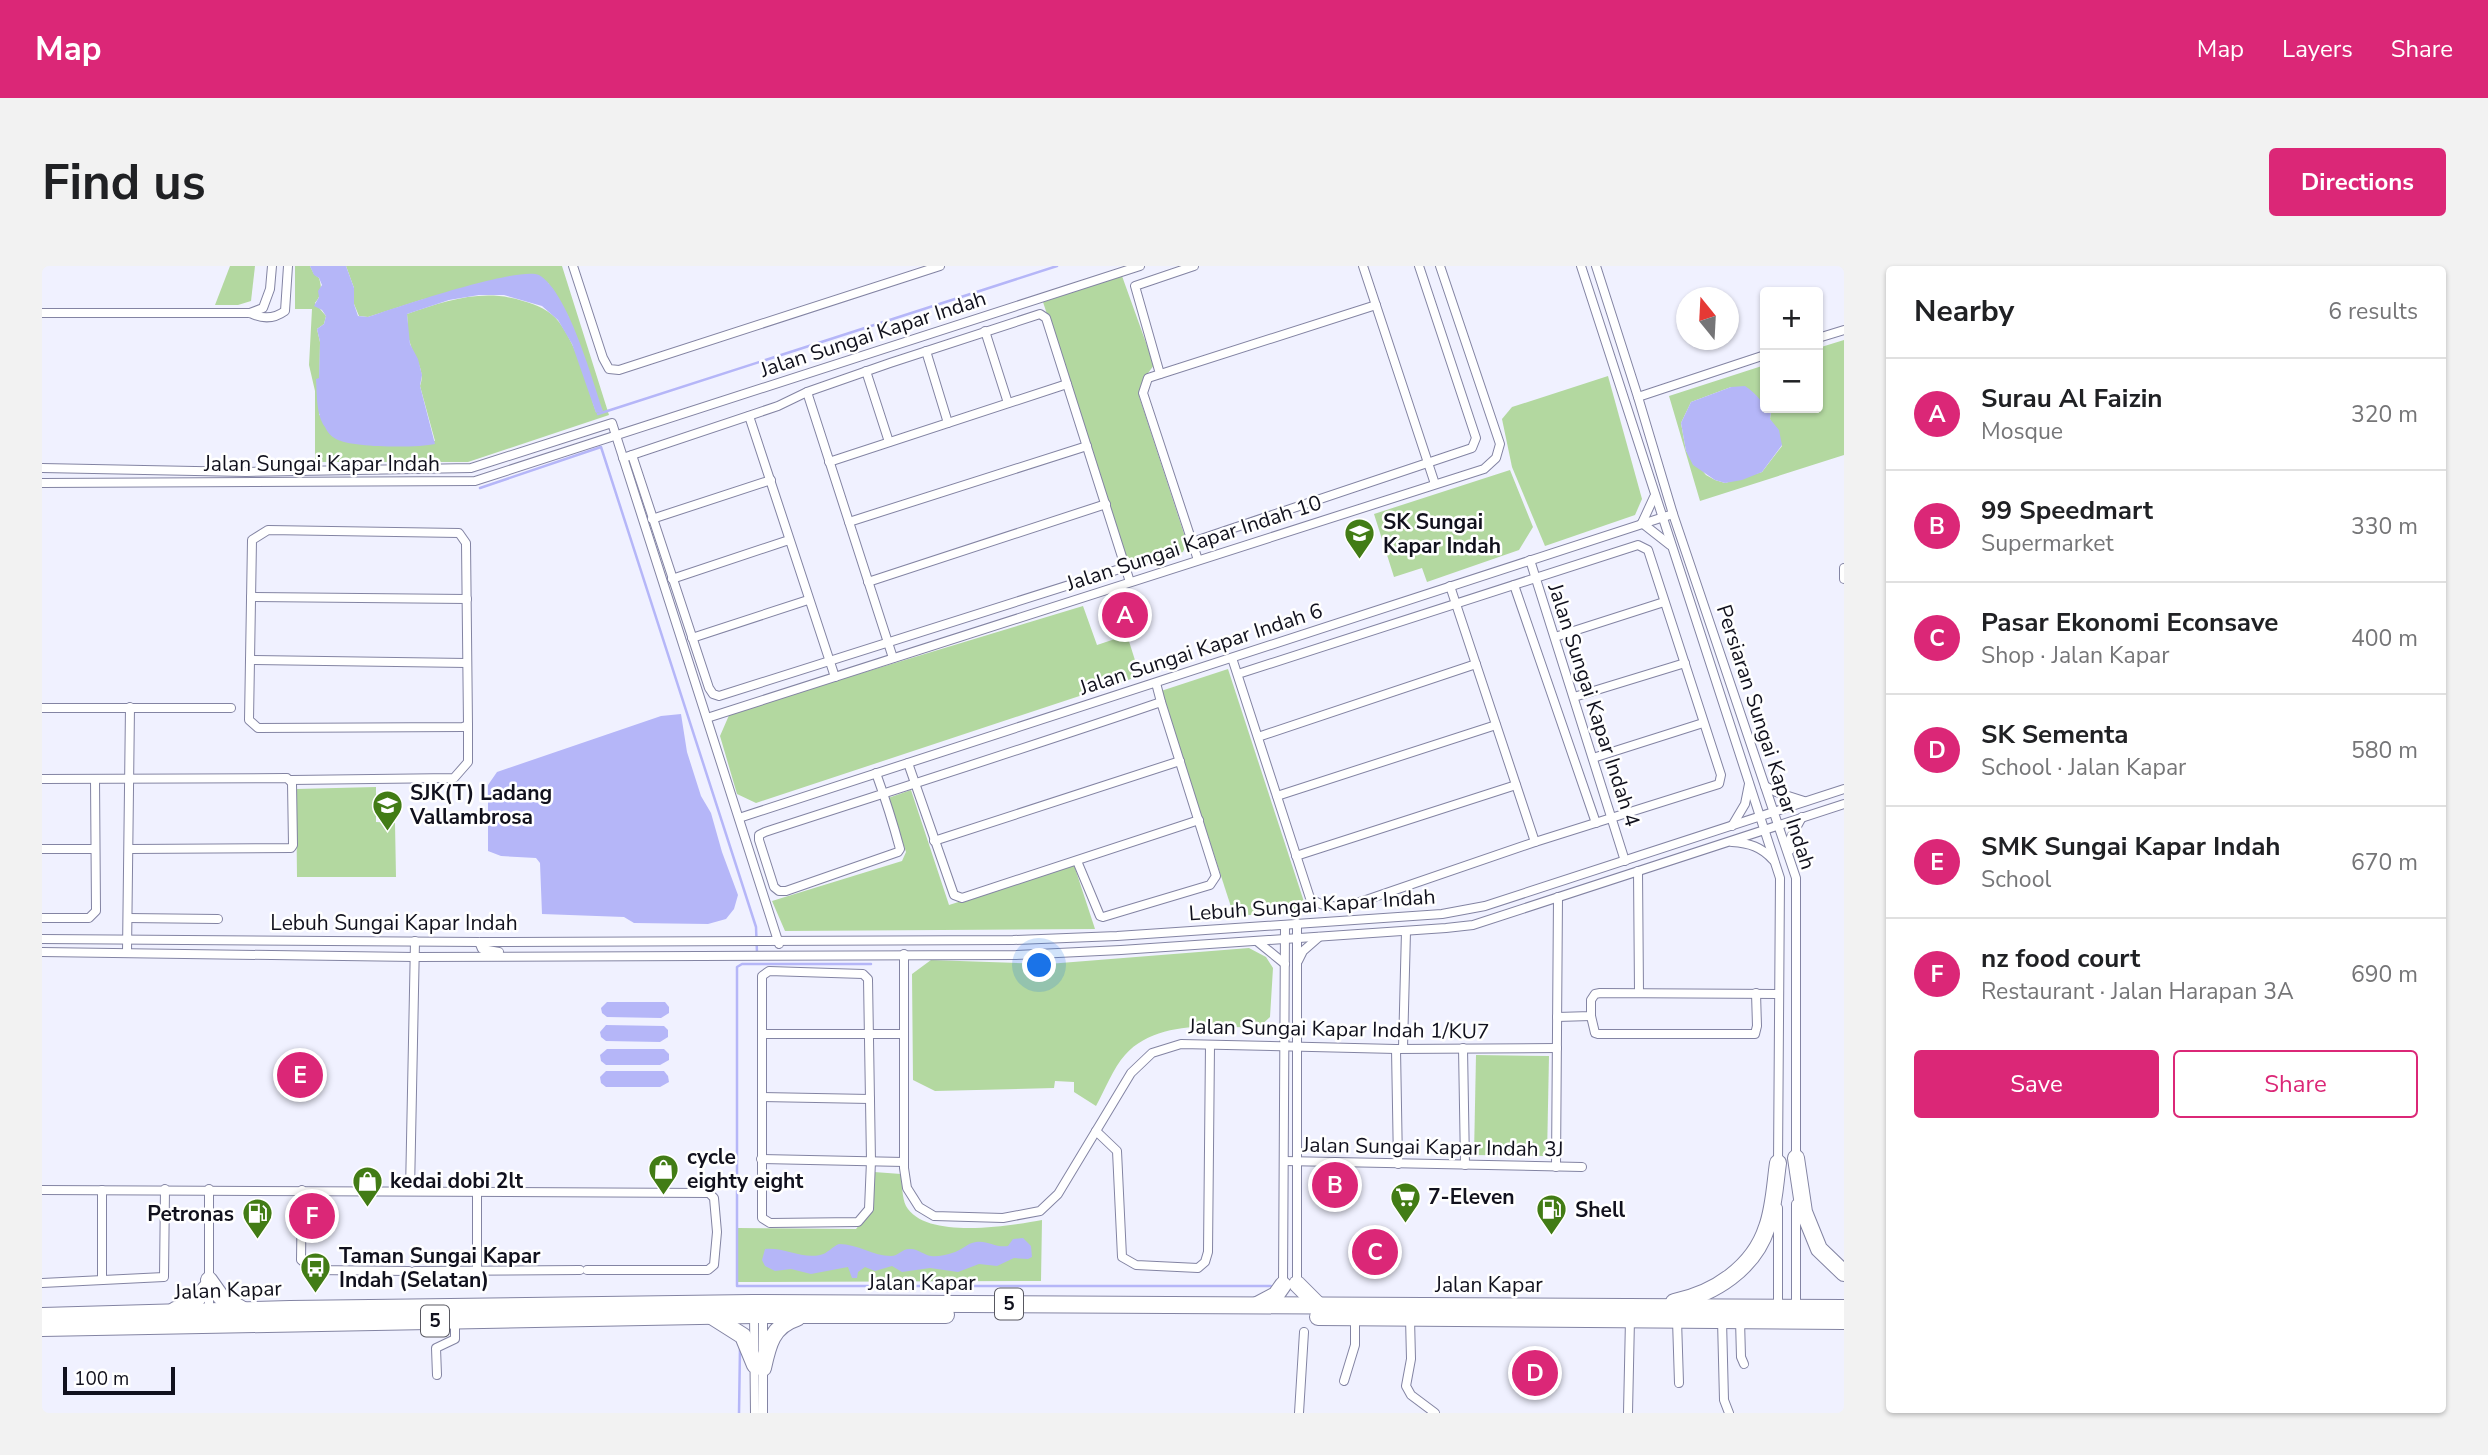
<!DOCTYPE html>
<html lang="en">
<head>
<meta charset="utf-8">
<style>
	body { margin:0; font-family:"Nunito Sans",sans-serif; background:#f2f2f2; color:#202124 }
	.controls { position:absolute; right:21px; top:21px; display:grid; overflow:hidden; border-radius:7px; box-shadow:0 2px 5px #0004 }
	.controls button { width:63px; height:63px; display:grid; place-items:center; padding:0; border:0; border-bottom:2px solid #e0e0e0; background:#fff; color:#202124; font:35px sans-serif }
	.compass { position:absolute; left:1634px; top:21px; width:63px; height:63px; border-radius:50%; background:#fff; box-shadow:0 2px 5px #0004; rotate:342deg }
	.scale { position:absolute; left:21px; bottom:18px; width:112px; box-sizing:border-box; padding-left:7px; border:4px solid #11111d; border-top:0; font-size:19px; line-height:24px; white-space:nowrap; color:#11111d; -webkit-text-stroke:5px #fff; paint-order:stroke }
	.you { position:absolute; left:998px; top:700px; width:24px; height:24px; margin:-18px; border:5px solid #fff; border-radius:50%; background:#1a73e8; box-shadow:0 0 0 10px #1a73e833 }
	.badge { display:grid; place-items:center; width:46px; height:46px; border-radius:50%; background:#db2777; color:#fff; font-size:23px; font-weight:700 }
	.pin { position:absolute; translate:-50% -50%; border:4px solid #fff; box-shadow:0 2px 7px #0006 }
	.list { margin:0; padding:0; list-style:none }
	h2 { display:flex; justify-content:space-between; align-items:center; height:91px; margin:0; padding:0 28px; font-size:30px }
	h2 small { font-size:23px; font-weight:400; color:#757577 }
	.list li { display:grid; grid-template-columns:46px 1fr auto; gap:21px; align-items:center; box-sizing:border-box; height:112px; padding:0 28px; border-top:2px solid #e0e0e0 }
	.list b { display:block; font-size:26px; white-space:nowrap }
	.list p { margin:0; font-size:23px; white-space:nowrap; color:#757577 }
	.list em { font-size:23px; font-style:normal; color:#757577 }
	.actions { display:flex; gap:14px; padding:21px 28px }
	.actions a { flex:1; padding:16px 0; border:2px solid #db2777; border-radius:7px; text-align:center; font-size:24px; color:#db2777 }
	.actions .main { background:#db2777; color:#fff }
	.map { position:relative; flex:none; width:1802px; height:1147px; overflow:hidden; border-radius:7px }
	header { display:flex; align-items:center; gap:42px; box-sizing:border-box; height:98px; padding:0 35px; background:#db2777; color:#fff }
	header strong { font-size:33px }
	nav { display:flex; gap:38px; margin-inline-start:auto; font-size:24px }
	.intro { display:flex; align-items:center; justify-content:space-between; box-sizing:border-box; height:168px; padding:0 42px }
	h1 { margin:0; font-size:49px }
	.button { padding:18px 32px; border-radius:7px; background:#db2777; color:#fff; font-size:24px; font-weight:700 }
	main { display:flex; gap:42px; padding:0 42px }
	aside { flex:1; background:#fff; border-radius:7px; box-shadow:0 2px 5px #0004 }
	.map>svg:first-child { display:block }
</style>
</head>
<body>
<header>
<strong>Map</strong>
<nav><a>Map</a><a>Layers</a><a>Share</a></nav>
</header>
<div class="intro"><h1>Find us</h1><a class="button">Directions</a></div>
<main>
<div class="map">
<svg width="1802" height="1147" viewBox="0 0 1802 1147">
	<rect width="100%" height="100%" fill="#f0f1ff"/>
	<g fill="#b3d8a0">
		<path d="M188,0H213L209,35L196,39H173Z"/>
		<path d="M253,0H268L272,8L277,12C280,21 280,29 273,37L284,50L282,58L275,63L278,76L277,149L393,175L378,120C384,104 372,92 368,77C365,68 366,57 365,48C403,35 441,22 481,35C495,39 508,44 517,56C536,82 544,116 554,146L560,145L526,50L506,17L382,33L326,51L317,50L312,38V22L304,0H520L567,149L426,196H273V125L267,99L270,43H253Z"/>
		<path d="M1080,10L1112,99L1101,114L1097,130L1145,277L1141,286L1096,300L1085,292L1001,36Z"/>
		<path d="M1802,74V189L1658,235L1627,130L1723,99V138L1689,121L1649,136L1639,157L1644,185L1664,209L1673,214L1683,217L1720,206L1740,180L1728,153L1729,145L1726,142H1776V82Z"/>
		<path d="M1566,110L1600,233L1593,249L1503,280L1470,201L1460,153L1470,141Z"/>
		<path d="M1468,204L1491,261L1477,284L1385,316L1380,302L1352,311L1332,248Z"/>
		<path d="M1041,340L1055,379L1085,369L1098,410L714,537L695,528L678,470L688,447Z"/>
		<path d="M1186,403L1265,645L1192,650L1119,425Z"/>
		<path d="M334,521V556L353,557L354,611H255L254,523Z"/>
		<path d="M869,524L907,639L1032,599L1053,663L743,665L730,635L860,595L864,586L846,532Z"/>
		<path d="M1207,682L1224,691L1231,702L1228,751L1216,762C1174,761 1115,753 1083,789C1071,802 1063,824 1054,840L1032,826V816L1013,815L1012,822L893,825L871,814L870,708L889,694L1006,698Z"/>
		<path d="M1434,789L1507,790L1505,890L1432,889Z"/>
		<path d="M832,906L859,908C860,917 860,932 864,940C883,974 968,960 1000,954L999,1015L695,1016L696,962L814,963L831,942Z"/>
	</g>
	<g fill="#b5b6f8">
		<path d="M268,0H304L312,22V38L316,50L326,51C355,41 476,0 497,9C526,26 550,113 561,145L554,147L530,78L516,54L500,40L462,29H437L407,34L365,48L368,78L376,93L380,109L378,120L393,178C375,182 310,182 294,173C290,171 285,166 283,161C274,149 275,128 274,113L277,112L278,76L275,63L282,58L284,50L280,44L272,40L277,31L276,25L280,19L277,12L272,9Z"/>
		<path d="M1703,120C1715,128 1721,138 1729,145L1728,153L1737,164L1740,179L1720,206L1700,214L1683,217L1673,214L1651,199L1644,185L1639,157L1649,136L1689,121Z"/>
		<path d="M639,448L645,486L659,530L669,547L680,586L696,629L692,643L684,653L666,658L592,657L582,651L500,648L498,597L494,592L459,590L446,585V519L455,506L619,450Z"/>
		<path d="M565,736H623L627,741V747L619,752L565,751L560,747L559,742Z"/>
		<path d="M564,759L622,760L626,764V771L618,776L564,775L559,771L558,766Z"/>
		<path d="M565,783H622L627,788V794L618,799H564L559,795L558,789Z"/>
		<path d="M564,805H622L626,810L627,816L618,821H564L559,817L558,811Z"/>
		<path d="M981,972L989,980L990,991L986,993L972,992L955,1000L937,998L916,1006L888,1002L860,1006L850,1000L833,1005L823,1001L816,1006L815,1012H810L806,1001L769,1008L749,1003L733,1005L723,1000L720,994L723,983C742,981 759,993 778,989C785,988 791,980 797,978C816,978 831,990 849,990C857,990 860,982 869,983C876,983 882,989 889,990C895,991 904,989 910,987C919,985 925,977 934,976C945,974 954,982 966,980L971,973Z"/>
	</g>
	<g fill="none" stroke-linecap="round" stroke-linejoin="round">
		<g stroke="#b5b6f8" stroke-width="2.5">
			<path d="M556,148L1015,0"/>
			<path d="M438,222L559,181L714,661L715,687"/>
			<path d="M829,698H700L695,701V1020H1229"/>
			<path d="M697,1147L698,1082"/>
		</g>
		<defs>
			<g id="street">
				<path d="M531,0L561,92L567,103L577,104L898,0"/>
				<path d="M1321,0L1393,218"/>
				<path d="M1539,0L1738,612L1736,897"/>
				<path d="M1554,0L1596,131L1631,248L1754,612V894"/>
				<path d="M0,47H208C220,53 232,53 243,45L246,0"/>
				<path d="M208,47L221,42L228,23L230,0"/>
				<path d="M943,65L966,137"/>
				<path d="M1776,72L1802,64"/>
				<path d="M884,85L906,157"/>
				<path d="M824,105L847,176"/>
				<path d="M1118,108L1093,20L1152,0"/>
				<path d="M765,126L851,392"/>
				<path d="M1596,131L1723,89"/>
				<path d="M707,150L793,411"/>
				<path d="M590,189L667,422L671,428L677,430L1084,301"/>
				<path d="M581,192L736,140L765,126L848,97L998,48L1004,52L1088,316"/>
				<path d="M787,196L1025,118"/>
				<path d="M0,202L204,206L429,202L570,157L737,678"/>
				<path d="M0,217L433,215L1098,0"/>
				<path d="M610,253L729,214"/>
				<path d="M807,256L1045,180"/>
				<path d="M1600,257L1628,279"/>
				<path d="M1600,257L1612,231"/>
				<path d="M226,264L417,267L424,277L426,459L421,461L216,462L207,454L210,274Z"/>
				<path d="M1150,276L1430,182L1434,172L1377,0"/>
				<path d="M1156,294L1101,127L1106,112L1334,39"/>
				<path d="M1488,294L1583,595"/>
				<path d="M1802,302V313"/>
				<path d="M630,313L747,274"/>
				<path d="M826,316L1064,238"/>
				<path d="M1472,319L1554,557"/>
				<path d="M1408,320L1493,576"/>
				<path d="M209,331L425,333"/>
				<path d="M1513,371L1622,336"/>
				<path d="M650,372L766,334"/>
				<path d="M1190,392L1268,632C1285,645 1301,640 1321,635L1493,576L1677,518L1679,509L1606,284L1596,279L1196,408"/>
				<path d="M208,394L425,397"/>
				<path d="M1114,417L1119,436"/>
				<path d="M1532,431L1643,397"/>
				<path d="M0,442H189"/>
				<path d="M665,452L1442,203L1454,192L1458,178L1398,0"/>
				<path d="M1216,471L1434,398"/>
				<path d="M1551,492L1661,457"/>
				<path d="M866,497L912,629L920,632L1157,554"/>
				<path d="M834,507C843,532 851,557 858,583L856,586L744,625H737L732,621L717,574V569L723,566C855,523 988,481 1119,436L1174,610L1168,619L1061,651L1058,650L1035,595"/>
				<path d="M0,513L245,512L250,517L251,579L249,582L87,583"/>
				<path d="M249,514L412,512L426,496V459"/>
				<path d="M1723,520L1734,526L1762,535"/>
				<path d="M1235,530L1454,459"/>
				<path d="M697,552L1631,248"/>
				<path d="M1690,560L1703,538L1707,518"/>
				<path d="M892,575L1138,495"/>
				<path d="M1690,576C1707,577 1720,581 1731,594"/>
				<path d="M0,583H53"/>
				<path d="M1748,584V573L1760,551"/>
				<path d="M1254,590L1474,519"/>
				<path d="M1596,605L1597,727"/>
				<path d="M0,652H47L54,645L53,513"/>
				<path d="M86,652L176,653"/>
				<path d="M0,673L437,676L971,674L1075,670L1400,648L1443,640L1802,523"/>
				<path d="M437,676L440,683L457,686"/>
				<path d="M1216,676L1243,698"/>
				<path d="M0,686L372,691L974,689L1079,684L1404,662L1431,659L1802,538"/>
				<path d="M85,686L88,441"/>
				<path d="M862,688V902L865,922L877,941L892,950L961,952L998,945L1016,928L1089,807L1110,787L1139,778L1354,783L1515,782"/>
				<path d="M1256,695L1261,685L1277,671"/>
				<path d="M727,705L821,708L826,713L829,895L827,943L816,956L728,957L720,952V710Z"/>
				<path d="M1549,750L1553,767L1556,768H1713L1715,760L1714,727"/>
				<path d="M1515,751L1549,750V734L1553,728L1558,727L1737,728"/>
				<path d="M720,768H862"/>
				<path d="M1361,782L1364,665"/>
				<path d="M1421,782L1423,899"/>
				<path d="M1354,783L1356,898"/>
				<path d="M720,831L828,833"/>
				<path d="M1054,865L1075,885L1080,991L1094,999L1156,1002L1163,996L1166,986L1168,779"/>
				<path d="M719,893L862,896"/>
				<path d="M1242,895L1540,901"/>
				<path d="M1514,901L1516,631"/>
				<path d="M0,924L667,927L672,932L675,966L672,999L666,1004H545"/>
				<path d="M60,924V1014"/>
				<path d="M260,924L259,994L271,1004L367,1005"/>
				<path d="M368,925L373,675"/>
				<path d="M435,925V1005"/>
				<path d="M1736,942V1044"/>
				<path d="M373,1005L538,1004"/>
				<path d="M0,1017L122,1011L123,923"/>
				<path d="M1255,1018V657"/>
				<path d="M1241,1020L1243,659"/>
				<path d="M1754,1044V938"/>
				<path d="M167,1046V923"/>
				<path d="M712,1047L713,1147"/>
				<path d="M1368,1052L1369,1093L1364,1120L1369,1129L1393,1147"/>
				<path d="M1635,1054L1637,1117"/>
				<path d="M1680,1054L1682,1134L1687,1147"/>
				<path d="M1698,1054L1699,1091L1702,1098"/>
				<path d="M721,1083V1047"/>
				<path d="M395,1109L394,1082L413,1073V1054"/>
				<path d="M1302,1115L1313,1079V1052"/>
				<path d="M721,1147V1100"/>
				<path d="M1257,1147L1262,1066"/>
				<path d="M1586,1147L1588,1053"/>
			</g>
			<g id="highway">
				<path d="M1754,892L1762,946L1777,983L1802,1007"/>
				<path d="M167,1014L179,1031L201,1044"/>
				<path d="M1255,1018L1277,1040"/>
				<path d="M1632,1036C1672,1028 1712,1002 1725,961C1732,942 1733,918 1736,897"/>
				<path d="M1215,1039L1234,1029L1241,1019"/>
				<path d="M133,1044L152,1036L167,1019"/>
				<path d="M0,1050L248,1043L710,1037L1802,1042"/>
				<path d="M671,1051L701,1070L713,1099"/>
				<path d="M1276,1051L1802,1055"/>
				<path d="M0,1062L712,1049H904"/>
				<path d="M721,1102C726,1079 730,1060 755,1052"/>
			</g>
		</defs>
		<use href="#street" stroke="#8384a3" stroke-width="10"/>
		<use href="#highway" stroke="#8384a3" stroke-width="18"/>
		<use href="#street" stroke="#fff" stroke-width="8"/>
		<use href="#highway" stroke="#fff" stroke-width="16"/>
	</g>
	<defs>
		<symbol id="school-pin" viewBox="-11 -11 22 30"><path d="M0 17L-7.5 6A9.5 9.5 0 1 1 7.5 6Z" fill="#427c15" stroke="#fff"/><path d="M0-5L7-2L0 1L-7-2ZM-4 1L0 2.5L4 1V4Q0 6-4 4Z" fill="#fff"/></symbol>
		<symbol id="shop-pin" viewBox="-11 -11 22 30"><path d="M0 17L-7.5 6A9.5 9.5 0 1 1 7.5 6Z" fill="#427c15" stroke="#fff"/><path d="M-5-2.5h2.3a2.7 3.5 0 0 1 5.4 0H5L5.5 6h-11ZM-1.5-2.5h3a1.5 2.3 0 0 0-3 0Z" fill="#fff"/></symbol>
		<symbol id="supermarket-pin" viewBox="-11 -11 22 30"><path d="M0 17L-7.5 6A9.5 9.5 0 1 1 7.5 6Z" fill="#427c15" stroke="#fff"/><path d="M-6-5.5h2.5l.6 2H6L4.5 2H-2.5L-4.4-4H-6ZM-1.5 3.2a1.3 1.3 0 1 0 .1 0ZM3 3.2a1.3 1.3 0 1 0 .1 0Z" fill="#fff"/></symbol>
		<symbol id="fuel-pin" viewBox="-11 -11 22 30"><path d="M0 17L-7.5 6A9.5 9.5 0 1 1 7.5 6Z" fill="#427c15" stroke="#fff"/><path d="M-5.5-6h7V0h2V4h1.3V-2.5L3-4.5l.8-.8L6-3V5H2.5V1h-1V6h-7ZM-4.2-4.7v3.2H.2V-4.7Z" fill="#fff"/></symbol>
		<symbol id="bus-pin" viewBox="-11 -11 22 30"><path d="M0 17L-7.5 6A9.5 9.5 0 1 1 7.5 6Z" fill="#427c15" stroke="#fff"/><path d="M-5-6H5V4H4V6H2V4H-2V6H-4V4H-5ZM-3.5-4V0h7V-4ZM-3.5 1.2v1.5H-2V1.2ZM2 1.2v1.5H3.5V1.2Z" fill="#fff"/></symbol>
	</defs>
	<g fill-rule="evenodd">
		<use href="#school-pin" x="1300" y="250" width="35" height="47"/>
		<use href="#school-pin" x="328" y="522" width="35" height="47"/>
		<use href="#shop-pin" x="604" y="886" width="35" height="47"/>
		<use href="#shop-pin" x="308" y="898" width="35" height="47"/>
		<use href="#supermarket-pin" x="1346" y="914" width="35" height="47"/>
		<use href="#fuel-pin" x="1492" y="926" width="35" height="47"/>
		<use href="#fuel-pin" x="198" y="930" width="35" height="47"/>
		<use href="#bus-pin" x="256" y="984" width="35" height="47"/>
	</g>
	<g text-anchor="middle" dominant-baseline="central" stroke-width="5" stroke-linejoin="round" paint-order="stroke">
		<g fill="#fff" stroke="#585861" stroke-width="2">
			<rect x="953" y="1022.5" width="28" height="31" rx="5"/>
			<rect x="379" y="1039.5" width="28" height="31" rx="5"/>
		</g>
		<g font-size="19" font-weight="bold" fill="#11111d">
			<text x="967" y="1038">5</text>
			<text x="393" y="1055">5</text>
		</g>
		<g font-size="21" fill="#11111d" stroke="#fff">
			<text transform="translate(831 68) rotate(-18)">Jalan Sungai Kapar Indah</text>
			<text x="280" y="198">Jalan Sungai Kapar Indah</text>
			<text transform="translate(1152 277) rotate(-18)">Jalan Sungai Kapar Indah 10</text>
			<text transform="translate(1159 383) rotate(-18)">Jalan Sungai Kapar Indah 6</text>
			<text transform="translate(1552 439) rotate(72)">Jalan Sungai Kapar Indah 4</text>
			<text transform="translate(1724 471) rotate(72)">Persiaran Sungai Kapar Indah</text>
			<text transform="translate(1270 639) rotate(-4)">Lebuh Sungai Kapar Indah</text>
			<text x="352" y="657">Lebuh Sungai Kapar Indah</text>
			<text transform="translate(1297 763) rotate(1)">Jalan Sungai Kapar Indah 1/KU7</text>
			<text transform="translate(1391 881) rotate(1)">Jalan Sungai Kapar Indah 3J</text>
			<text x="880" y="1017">Jalan Kapar</text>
			<text x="1447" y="1019">Jalan Kapar</text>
			<text transform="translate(186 1024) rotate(-2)">Jalan Kapar</text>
		</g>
		<g font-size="21" font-weight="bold" fill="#11111d" stroke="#fff" text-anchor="start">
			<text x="1341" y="256">SK Sungai<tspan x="1341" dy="24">Kapar Indah</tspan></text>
			<text x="368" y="527">SJK(T) Ladang<tspan x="368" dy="24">Vallambrosa</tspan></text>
			<text x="645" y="891">cycle<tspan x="645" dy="24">eighty eight</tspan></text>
			<text x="348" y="915">kedai dobi 2lt</text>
			<text x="1386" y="931">7-Eleven</text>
			<text x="1533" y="944">Shell</text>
			<text x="192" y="948" text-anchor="end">Petronas</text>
			<text x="297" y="990">Taman Sungai Kapar<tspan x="297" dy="24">Indah (Selatan)</tspan></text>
		</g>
	</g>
</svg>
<div class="controls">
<button>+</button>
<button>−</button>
</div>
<svg class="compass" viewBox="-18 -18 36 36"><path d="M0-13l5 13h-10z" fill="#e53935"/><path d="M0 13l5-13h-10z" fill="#757577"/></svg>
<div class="scale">100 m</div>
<div class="you"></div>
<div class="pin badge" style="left:1083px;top:349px">A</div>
<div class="pin badge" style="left:1293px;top:919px">B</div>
<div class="pin badge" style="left:1333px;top:986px">C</div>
<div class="pin badge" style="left:1493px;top:1107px">D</div>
<div class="pin badge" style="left:258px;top:809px">E</div>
<div class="pin badge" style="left:270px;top:950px">F</div>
</div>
<aside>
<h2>Nearby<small>6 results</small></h2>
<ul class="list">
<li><span class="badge">A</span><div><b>Surau Al Faizin</b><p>Mosque</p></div><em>320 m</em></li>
<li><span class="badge">B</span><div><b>99 Speedmart</b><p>Supermarket</p></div><em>330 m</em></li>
<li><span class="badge">C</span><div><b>Pasar Ekonomi Econsave</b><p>Shop · Jalan Kapar</p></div><em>400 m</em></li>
<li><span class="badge">D</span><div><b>SK Sementa</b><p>School · Jalan Kapar</p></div><em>580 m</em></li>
<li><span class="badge">E</span><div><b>SMK Sungai Kapar Indah</b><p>School</p></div><em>670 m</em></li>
<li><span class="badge">F</span><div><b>nz food court</b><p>Restaurant · Jalan Harapan 3A</p></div><em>690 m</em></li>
</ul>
<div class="actions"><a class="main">Save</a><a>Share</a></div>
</aside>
</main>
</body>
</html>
